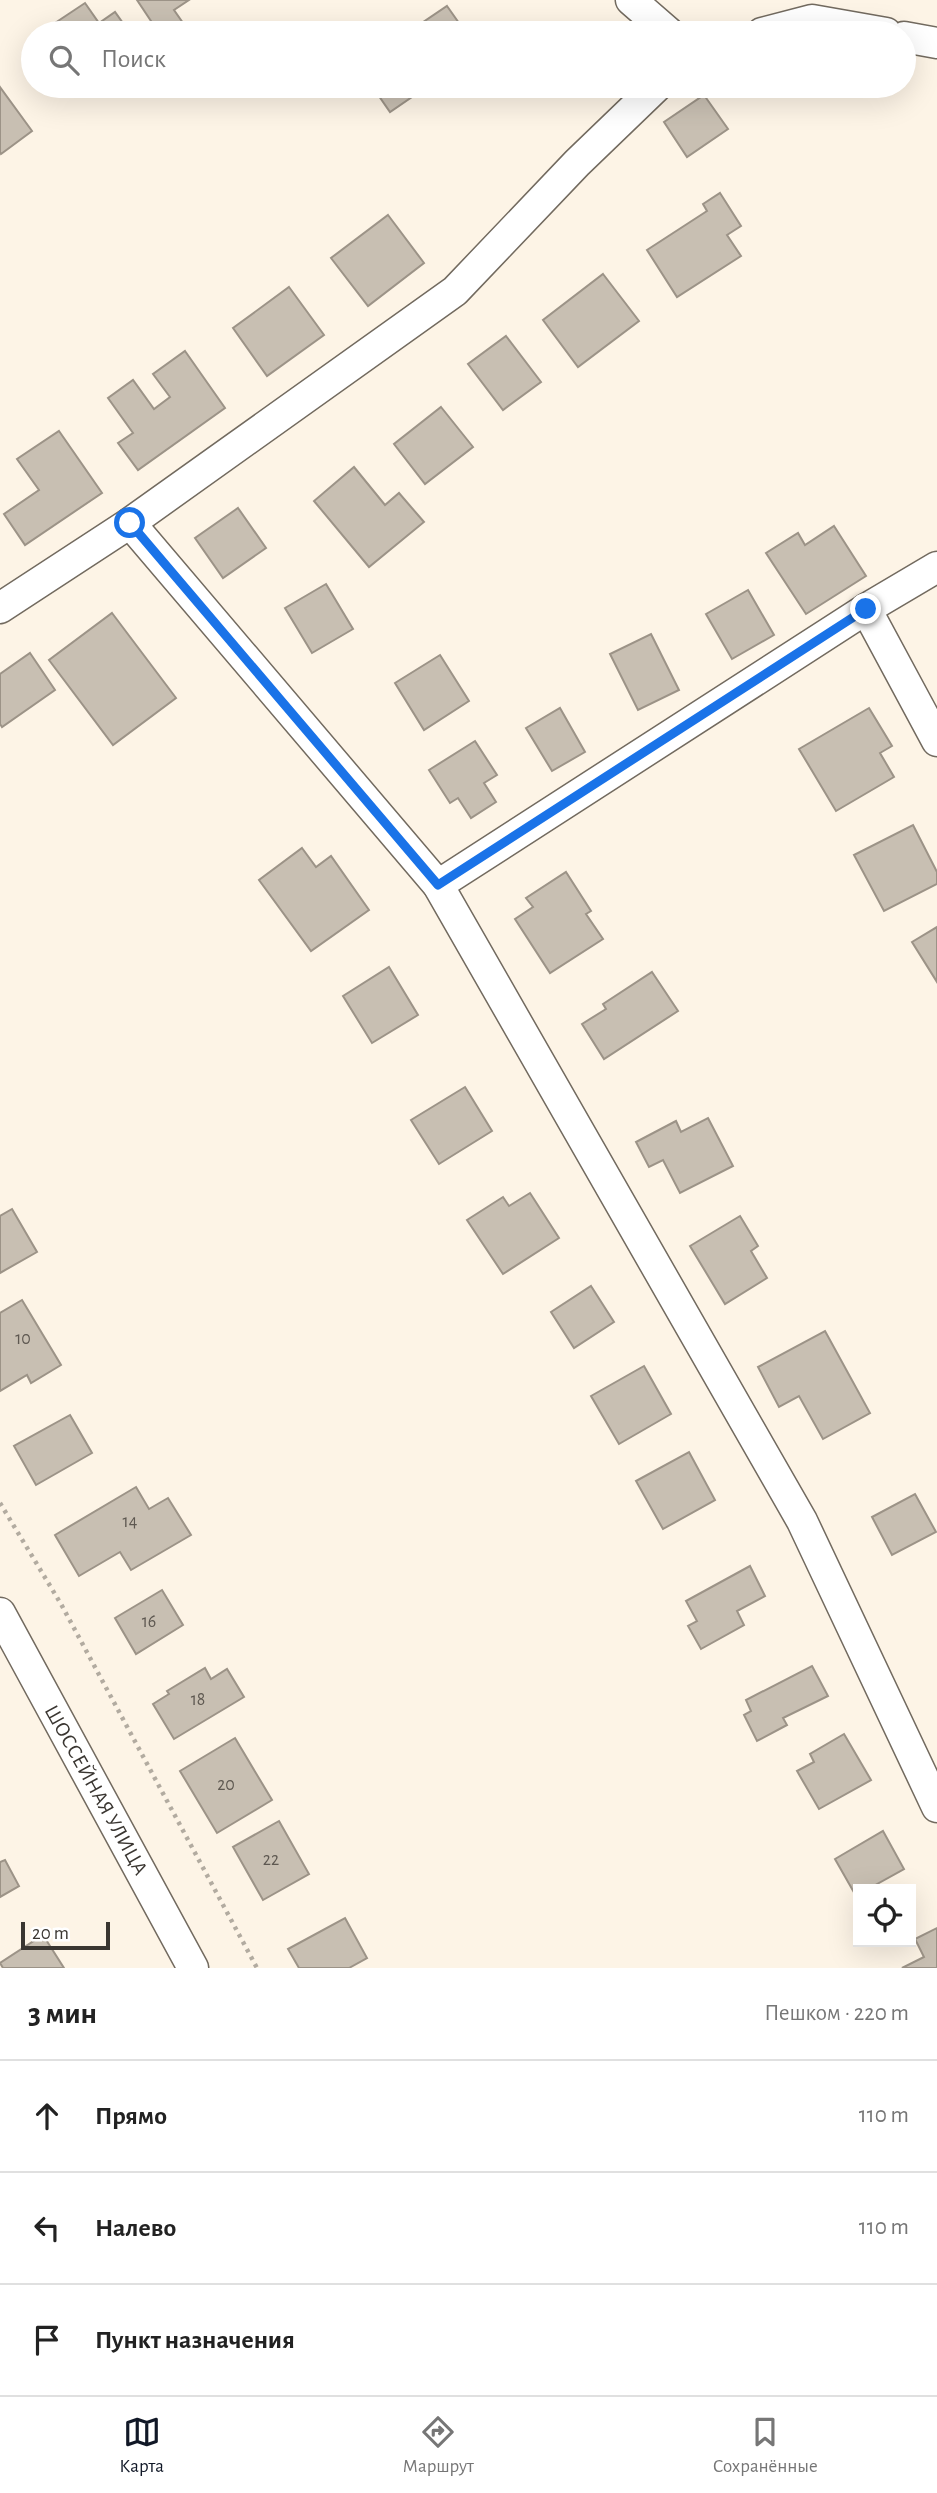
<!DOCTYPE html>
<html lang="ru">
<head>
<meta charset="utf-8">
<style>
	body { margin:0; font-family:"Alegreya Sans",sans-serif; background:#f2f2f2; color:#222 }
	.controls { position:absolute; right:21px; bottom:21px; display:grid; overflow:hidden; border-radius:0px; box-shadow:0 7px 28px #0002 }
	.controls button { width:63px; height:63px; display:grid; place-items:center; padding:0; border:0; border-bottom:2px solid #e0e0e0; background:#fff; color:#222; font:35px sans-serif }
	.scale { position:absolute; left:21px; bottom:18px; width:89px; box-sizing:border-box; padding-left:7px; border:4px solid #3a3631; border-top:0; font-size:19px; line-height:24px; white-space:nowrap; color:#3a3631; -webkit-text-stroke:5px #fff; paint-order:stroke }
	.stop { position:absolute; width:21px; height:21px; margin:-16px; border:5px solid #1a73e8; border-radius:50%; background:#fff }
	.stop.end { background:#1a73e8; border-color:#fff; box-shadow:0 2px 7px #0008 }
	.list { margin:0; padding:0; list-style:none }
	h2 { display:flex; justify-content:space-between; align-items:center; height:91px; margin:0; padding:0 28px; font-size:30px }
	h2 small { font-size:23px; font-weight:400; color:#767676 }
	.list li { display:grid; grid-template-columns:46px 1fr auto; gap:21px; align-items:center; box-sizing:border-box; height:112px; padding:0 28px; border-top:2px solid #e0e0e0 }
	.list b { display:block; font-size:26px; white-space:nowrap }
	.list em { font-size:23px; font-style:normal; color:#767676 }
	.icon { flex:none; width:38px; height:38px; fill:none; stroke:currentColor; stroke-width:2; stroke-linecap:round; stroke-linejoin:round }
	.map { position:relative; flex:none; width:937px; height:1968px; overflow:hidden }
	.search { position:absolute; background:#fff; box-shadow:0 7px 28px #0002; left:21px; right:21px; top:21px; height:77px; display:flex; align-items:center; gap:18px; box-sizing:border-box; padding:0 24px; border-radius:38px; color:#767676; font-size:26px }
	.sheet { height:427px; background:#fff }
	nav { display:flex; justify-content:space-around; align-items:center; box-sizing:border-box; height:98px; border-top:2px solid #e0e0e0; background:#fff; font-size:19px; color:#767676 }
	nav a { display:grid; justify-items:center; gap:4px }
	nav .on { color:#111827 }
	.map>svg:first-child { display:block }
</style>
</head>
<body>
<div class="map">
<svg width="937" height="1968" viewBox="0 0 937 1968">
	<rect width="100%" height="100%" fill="#fdf4e6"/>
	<g fill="#c8bfb2" stroke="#9c9387" stroke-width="2">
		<path d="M137,0H189L174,10L183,23L167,33H159Z"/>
		<path d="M85,3L99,23L115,12L130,33H40Z"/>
		<path d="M447,6L466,33H407Z"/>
		<path d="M372,86H428L390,112Z"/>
		<path d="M0,87L32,131L1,154L0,152Z"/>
		<path d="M704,95L728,129L687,157L664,122Z"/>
		<path d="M720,193L741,226L727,235L741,256L677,297L647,250L707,211L703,204Z"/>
		<path d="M388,215L424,263L368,306L331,258Z"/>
		<path d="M603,274L639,321L578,367L543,320Z"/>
		<path d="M289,287L324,335L267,376L233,328Z"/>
		<path d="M506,336L541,382L503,410L468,364Z"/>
		<path d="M185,351L225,408L138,470L118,443L133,433L108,398L133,380L154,409L170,397L153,374Z"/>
		<path d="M441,407L473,447L425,484L394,444Z"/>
		<path d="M59,431L102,493L25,545L4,514L39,490L17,459Z"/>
		<path d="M354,467L385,505L399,493L424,522L369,567L314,501Z"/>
		<path d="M238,508L266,548L223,578L195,538Z"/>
		<path d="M834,526L866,576L806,614L766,553L798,533L805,545Z"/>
		<path d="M326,584L353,629L312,653L285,608Z"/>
		<path d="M748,590L774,635L732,659L706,614Z"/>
		<path d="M112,613L176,698L113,745L49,660Z"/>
		<path d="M651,634L679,690L638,710L610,654Z"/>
		<path d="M30,653L55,690L2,727L0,724V674Z"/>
		<path d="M440,655L469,701L424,730L395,683Z"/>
		<path d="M560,708L585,752L552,771L526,728Z"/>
		<path d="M869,708L892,746L880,753L894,777L836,811L799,749Z"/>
		<path d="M475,741L497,775L484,783L496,802L471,818L458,798L450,803L429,770Z"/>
		<path d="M913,825L937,872V884L884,911L854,855Z"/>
		<path d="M302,848L316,867L331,856L369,910L311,951L259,880Z"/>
		<path d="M566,872L591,911L586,914L603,939L550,973L515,919L533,907L526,898Z"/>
		<path d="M937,927V982L912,942Z"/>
		<path d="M389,967L418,1015L372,1043L343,996Z"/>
		<path d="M652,972L678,1011L604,1059L582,1024L606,1009L603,1004Z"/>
		<path d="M465,1087L492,1131L439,1164L411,1120Z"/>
		<path d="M708,1118L733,1166L680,1193L663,1160L649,1167L636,1142L676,1121L681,1132Z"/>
		<path d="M530,1193L559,1238L503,1274L467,1220L503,1197L509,1206Z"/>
		<path d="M12,1209L37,1252L0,1273V1216Z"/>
		<path d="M740,1216L758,1246L751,1251L767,1278L725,1304L690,1246Z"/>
		<path d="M591,1286L614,1322L574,1348L551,1312Z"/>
		<path d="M22,1300L61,1365L31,1383L27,1375L0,1391V1313Z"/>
		<path d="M825,1331L870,1413L823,1439L799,1396L779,1407L758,1367Z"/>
		<path d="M644,1366L671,1414L619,1444L591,1396Z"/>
		<path d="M70,1415L92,1453L36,1485L14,1446Z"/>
		<path d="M689,1452L715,1500L663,1529L636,1481Z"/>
		<path d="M136,1487L149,1509L168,1498L191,1535L131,1570L120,1552L79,1576L55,1535Z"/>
		<path d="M915,1494L936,1532L892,1555L872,1517Z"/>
		<path d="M750,1566L765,1596L737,1611L744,1625L701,1649L688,1626L697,1621L686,1601Z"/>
		<path d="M162,1590L183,1625L136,1654L115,1618Z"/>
		<path d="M812,1666L828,1696L783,1718L787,1725L757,1741L744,1715L751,1711L746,1700Z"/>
		<path d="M205,1668L211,1679L227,1669L244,1697L174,1739L153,1704L169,1694L167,1691Z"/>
		<path d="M844,1734L871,1780L819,1809L797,1771L814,1762L810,1754Z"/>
		<path d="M235,1738L272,1800L217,1833L180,1771Z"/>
		<path d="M279,1821L309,1874L263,1900L233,1847Z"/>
		<path d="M883,1831L904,1869L868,1889H858V1895L856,1896L835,1859Z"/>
		<path d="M5,1860L19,1886L0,1897V1862Z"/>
		<path d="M345,1918L367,1958L349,1968H299L288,1949Z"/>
		<path d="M937,1928V1968H902L924,1957L915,1939Z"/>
		<path d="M43,1935L64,1968H3L0,1963Z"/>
	</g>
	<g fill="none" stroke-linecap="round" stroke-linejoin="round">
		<defs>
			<g id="minor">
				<path d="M631,0L669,33"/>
				<path d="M762,33L812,20L886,33"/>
				<path d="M904,37L937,43"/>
				<path d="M130,523L438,885L802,1521L937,1807"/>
				<path d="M0,608L130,523L455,291L577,163L657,86"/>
				<path d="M866,609L937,741"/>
				<path d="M438,885L866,609L937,567"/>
				<path d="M0,1613L193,1968"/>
			</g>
		</defs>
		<use href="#minor" stroke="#726a5f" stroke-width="33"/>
		<path stroke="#b2aba0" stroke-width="4.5" stroke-dasharray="3.5 5" stroke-linecap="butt" d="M0,1503L61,1604L257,1968"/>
		<use href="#minor" stroke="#fff" stroke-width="30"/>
	</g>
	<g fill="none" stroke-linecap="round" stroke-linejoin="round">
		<path stroke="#1a73e8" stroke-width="9" d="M130,523L438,885L866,609"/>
	</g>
	<g text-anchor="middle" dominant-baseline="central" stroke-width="7" stroke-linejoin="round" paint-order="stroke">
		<g font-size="18" fill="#5e5851">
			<text x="23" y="1339">10</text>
			<text x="130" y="1522">14</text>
			<text x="149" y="1622">16</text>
			<text x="198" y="1700">18</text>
			<text x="226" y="1785">20</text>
			<text x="271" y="1860">22</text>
		</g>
		<g font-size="21" fill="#3a3631" stroke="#fff">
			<text transform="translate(96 1790) rotate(61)">ШОССЕЙНАЯ УЛИЦА</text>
		</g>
	</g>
</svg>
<div class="controls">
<button><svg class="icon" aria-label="locate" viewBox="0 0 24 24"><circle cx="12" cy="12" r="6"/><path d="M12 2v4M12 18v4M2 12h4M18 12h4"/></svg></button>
</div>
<div class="scale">20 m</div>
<div class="stop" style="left:130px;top:523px"></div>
<div class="stop end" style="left:866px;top:609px"></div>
<div class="search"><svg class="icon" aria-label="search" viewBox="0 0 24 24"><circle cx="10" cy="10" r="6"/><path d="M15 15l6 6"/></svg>Поиск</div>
</div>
<section class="sheet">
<h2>3 мин<small>Пешком · 220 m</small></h2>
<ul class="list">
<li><svg class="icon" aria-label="ahead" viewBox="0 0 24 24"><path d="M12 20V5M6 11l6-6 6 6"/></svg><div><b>Прямо</b></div><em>110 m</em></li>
<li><svg class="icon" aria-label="left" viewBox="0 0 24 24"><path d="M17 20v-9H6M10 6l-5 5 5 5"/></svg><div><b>Налево</b></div><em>110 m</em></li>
<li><svg class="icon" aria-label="arrive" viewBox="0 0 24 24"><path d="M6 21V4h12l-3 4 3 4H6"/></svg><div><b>Пункт назначения</b></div></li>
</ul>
</section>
<nav>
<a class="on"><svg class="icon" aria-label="map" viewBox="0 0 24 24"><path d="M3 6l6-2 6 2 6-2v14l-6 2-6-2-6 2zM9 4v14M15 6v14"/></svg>Карта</a>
<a><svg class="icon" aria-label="directions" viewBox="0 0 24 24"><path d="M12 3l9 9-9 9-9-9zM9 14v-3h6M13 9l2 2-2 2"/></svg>Маршрут</a>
<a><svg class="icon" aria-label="saved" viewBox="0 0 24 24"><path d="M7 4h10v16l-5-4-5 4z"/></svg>Сохранённые</a>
</nav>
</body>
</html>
